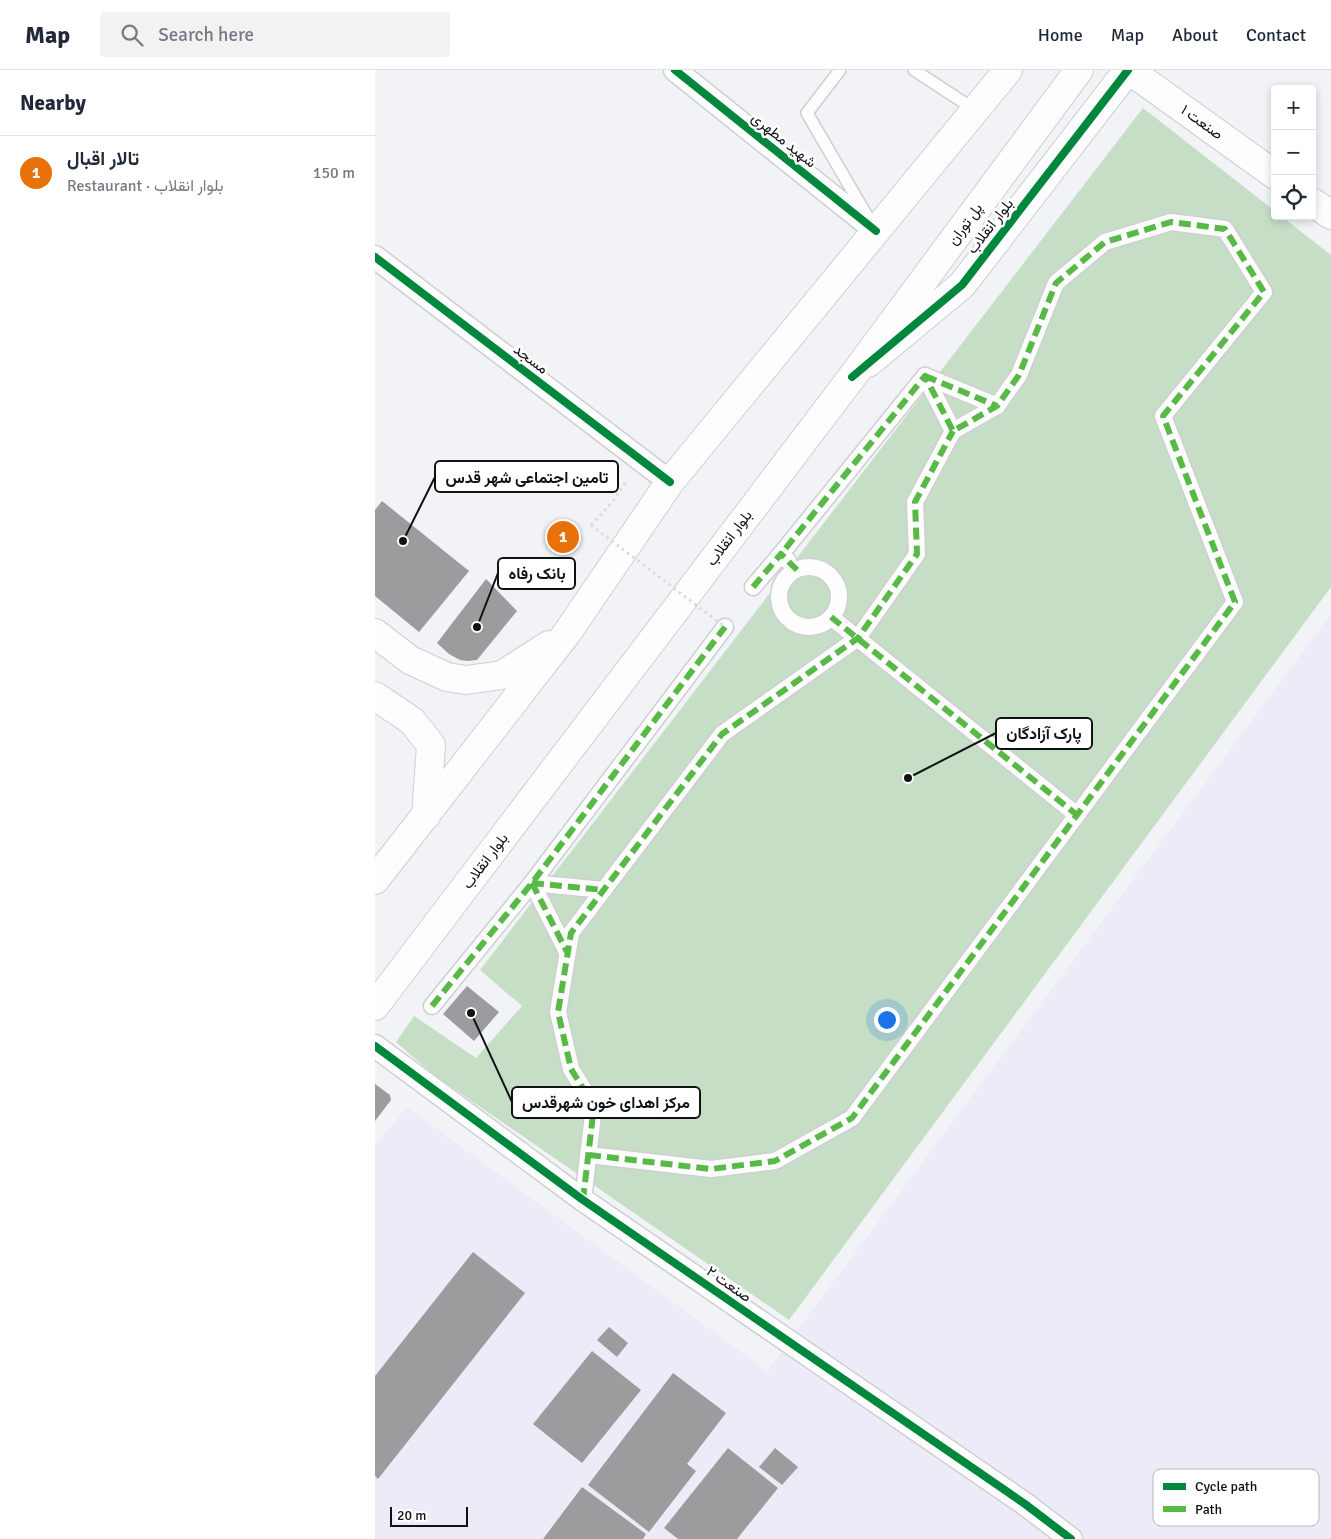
<!DOCTYPE html>
<html lang="en">
<head>
<meta charset="utf-8">
<style>
	body { margin:0; font-family:Signika,Vazirmatn,sans-serif; background:#f2f2f3; color:#1f2937 }
	.controls { position:absolute; right:15px; top:15px; display:grid; overflow:hidden; border-radius:5px; box-shadow:0 2px 8px #0003 }
	.controls button { width:45px; height:45px; display:grid; place-items:center; padding:0; border:0; border-bottom:1px solid #e0e1e3; background:#fff; color:#1f2937; font:25px sans-serif }
	.scale { position:absolute; left:15px; bottom:12px; width:78px; box-sizing:border-box; padding-left:5px; border:2px solid #101113; border-top:0; font-size:14px; line-height:18px; white-space:nowrap; color:#101113; -webkit-text-stroke:4px #fff; paint-order:stroke }
	.you { position:absolute; left:511px; top:949px; width:18px; height:18px; margin:-12px; border:4px solid #fff; border-radius:50%; background:#1a73e8; box-shadow:0 0 0 8px #1a73e833 }
	.badge { display:grid; place-items:center; width:32px; height:32px; border-radius:50%; background:#db2777; color:#fff; font-size:16px; font-weight:700 }
	.pin { position:absolute; translate:-50% -50%; border:2px solid #fff; box-shadow:0 1px 5px #0006 }
	.list { margin:0; padding:0; list-style:none }
	h2 { display:flex; justify-content:space-between; align-items:center; height:65px; margin:0; padding:0 20px; font-size:21px }
	h2 small { font-size:16px; font-weight:400; color:#747a83 }
	.list li { display:grid; grid-template-columns:32px 1fr auto; gap:15px; align-items:center; box-sizing:border-box; height:75px; padding:0 20px; border-top:1px solid #e0e1e3 }
	.list b { display:block; font-size:19px; white-space:nowrap }
	.list p { margin:0; font-size:16px; white-space:nowrap; color:#747a83 }
	.list em { font-size:16px; font-style:normal; color:#747a83 }
	.icon { flex:none; width:28px; height:28px; fill:none; stroke:currentColor; stroke-width:2; stroke-linecap:round; stroke-linejoin:round }
	.map { position:relative; flex:none; width:956px; height:1469px; overflow:hidden }
	header { display:flex; align-items:center; gap:30px; box-sizing:border-box; height:70px; padding:0 25px; background:#fff; border-bottom:1px solid #e0e1e3 }
	header strong { font-size:24px }
	nav { display:flex; gap:28px; margin-inline-start:auto; font-size:18px }
	.search { width:350px; height:45px; background:#f2f2f3; display:flex; align-items:center; gap:12px; box-sizing:border-box; padding:0 18px; border-radius:5px; color:#747a83; font-size:19px }
	main { display:flex }
	aside { flex:1; background:#fff }
	.map>svg:first-child { display:block }
</style>
</head>
<body>
<header>
<strong>Map</strong>
<div class="search"><svg class="icon" aria-label="search" viewBox="0 0 24 24"><circle cx="10" cy="10" r="6"/><path d="M15 15l6 6"/></svg>Search here</div>
<nav><a>Home</a><a>Map</a><a>About</a><a>Contact</a></nav>
</header>
<main>
<aside>
<h2>Nearby<small></small></h2>
<ul class="list">
<li><span class="badge" style="background:#e8710a">1</span><div><b>تالار اقبال</b><p>Restaurant · بلوار انقلاب</p></div><em>150 m</em></li>
</ul>
</aside>
<div class="map">
<svg width="956" height="1469" viewBox="0 0 956 1469">
	<rect width="100%" height="100%" fill="#f1f3f6"/>
	<path fill="#eeebf8" d="M956,544V1469H0V1075L32,1037L392,1301Z"/>
	<path fill="#c6dec6" d="M768,38L900,141V146H906L956,185V517L414,1250L59,1005L21,972L39,946L101,988L147,936L105,900Z"/>
	<g fill="#9b9c9e">
		<path d="M7,431L94,501L44,562L0,526V440Z"/>
		<path d="M111,509L142,541L102,590L92,591L85,590L74,584L62,573Z"/>
		<path d="M92,916L124,942L99,971L68,944Z"/>
		<path d="M0,1014L15,1025L16,1030L0,1051Z"/>
		<path d="M98,1182L150,1223L3,1409L0,1406V1306Z"/>
		<path d="M234,1257L253,1273L242,1287L222,1270Z"/>
		<path d="M217,1281L266,1320L207,1393L158,1354Z"/>
		<path d="M298,1303L351,1343L312,1394L321,1401L274,1462L213,1415Z"/>
		<path d="M353,1378L403,1418L362,1469H303L289,1458Z"/>
		<path d="M400,1378L423,1397L407,1415L384,1397Z"/>
		<path d="M207,1417L271,1464L268,1469H168Z"/>
	</g>
	<g fill="none" stroke-linecap="round" stroke-linejoin="round">
		<defs>
			<g id="service">
				<path d="M465,0L432,43L492,146"/>
				<path d="M539,0L600,40"/>
			</g>
			<g id="pedestrian">
				<path d="M550,306L622,336"/>
				<circle cx="434" cy="527" r="30"/>
				<path d="M378,517L406,484L413,491"/>
				<path d="M456,547L702,745"/>
				<path d="M157,813L192,882"/>
				<path d="M157,813L229,820"/>
				<path d="M57,936L157,813L350,557"/>
				<path d="M214,1085L336,1099L400,1091L477,1048L860,532L788,346L889,222L850,159L796,152L730,172L681,213L644,305L622,336L578,361L550,306L406,484"/>
				<path d="M208,1130L219,1036L196,999L183,942L196,863L347,664L483,568L542,484L540,432L578,361"/>
			</g>
			<g id="minor">
				<path d="M300,0L501,161"/>
				<path d="M0,187L295,412"/>
				<path d="M0,976L208,1130L650,1434L696,1469"/>
			</g>
			<g id="tertiary">
				<path d="M754,0L900,105"/>
				<path d="M937,132L956,145"/>
				<path d="M493,293L587,215L753,0"/>
			</g>
			<g id="secondary">
				<path d="M0,563L35,590L72,607L91,610L127,605L174,575"/>
				<path d="M0,626L37,651L56,675L51,746"/>
				<path d="M0,810L192,563L295,412L633,0"/>
				<path d="M0,936L477,307L704,0"/>
			</g>
		</defs>
		<use href="#service" stroke="#cecfd1" stroke-width="14"/>
		<use href="#pedestrian" stroke="#cecfd1" stroke-width="19"/>
		<use href="#minor" stroke="#cecfd1" stroke-width="25"/>
		<use href="#tertiary" stroke="#cecfd1" stroke-width="30"/>
		<use href="#secondary" stroke="#cecfd1" stroke-width="30"/>
		<path stroke="#dbdbdc" stroke-width="3" stroke-dasharray="2.5 4" stroke-linecap="butt" d="M216,455L239,430L252,410"/>
		<use href="#service" stroke="#fdfdfe" stroke-width="11"/>
		<use href="#pedestrian" stroke="#fdfdfe" stroke-width="16"/>
		<use href="#minor" stroke="#fdfdfe" stroke-width="22"/>
		<use href="#tertiary" stroke="#fdfdfe" stroke-width="28"/>
		<use href="#secondary" stroke="#fdfdfe" stroke-width="28"/>
		<path stroke="#dbdbdc" stroke-width="3" stroke-dasharray="2.5 4" stroke-linecap="butt" d="M216,455L350,557"/>
		<g stroke="#58b947" stroke-width="6" stroke-dasharray="12 6" stroke-linecap="butt">
			<path d="M550,306L622,336"/>
			<path d="M378,517L406,484L422,500"/>
			<path d="M456,547L702,745"/>
			<path d="M157,813L192,882"/>
			<path d="M157,813L229,820"/>
			<path d="M57,936L157,813L350,557"/>
			<path d="M214,1085L336,1099L400,1091L477,1048L860,532L788,346L889,222L850,159L796,152L730,172L681,213L644,305L622,336L578,361L550,306L406,484"/>
			<path d="M208,1130L219,1036L196,999L183,942L196,863L347,664L483,568L542,484L540,432L578,361"/>
		</g>
		<defs>
			<g id="cycleway">
				<path d="M300,0L501,161"/>
				<path d="M0,187L295,412"/>
				<path d="M477,307L587,215L753,0"/>
				<path d="M0,976L208,1130L650,1434L696,1469"/>
			</g>
		</defs>
		<use href="#cycleway" stroke="#fff" stroke-width="11"/>
		<use href="#cycleway" stroke="#00873e" stroke-width="8"/>
	</g>
	<g text-anchor="middle" dominant-baseline="central" stroke-width="5" stroke-linejoin="round" paint-order="stroke">
		<g font-size="15" fill="#101113" stroke="#fff">
			<text transform="translate(827 52) rotate(36)">صنعت ۱</text>
			<text transform="translate(409 70) rotate(39)">شهید مطهری</text>
			<text transform="translate(590 154) rotate(-54)">پل توران</text>
			<text transform="translate(615 156) rotate(-52)">بلوار انقلاب</text>
			<text transform="translate(156 289) rotate(37)">مسجد</text>
			<text transform="translate(354 468) rotate(-53)">بلوار انقلاب</text>
			<text transform="translate(110 791) rotate(-53)">بلوار انقلاب</text>
			<text transform="translate(354 1214) rotate(35)">صنعت ۲</text>
		</g>
	</g>
	<rect x="778" y="1399" width="166" height="57" rx="8" fill="#fff" stroke="#b7b8b8" stroke-width="1"/>
	<rect x="788" y="1413" width="23" height="7" fill="#00873e"/>
	<rect x="788" y="1436" width="23" height="6" fill="#58b947"/>
	<g font-size="14" fill="#101113">
		<text x="820" y="1421">Cycle path</text>
		<text x="820" y="1444">Path</text>
	</g>
	<path fill="none" stroke="#101113" stroke-width="2" d="M28 471L60 407M102 557L123 503M533 708L621 663M96 943L137 1032"/>
	<g fill="#101113" stroke="#fff" stroke-width="2">
		<circle cx="28" cy="471" r="5"/>
		<circle cx="102" cy="557" r="5"/>
		<circle cx="533" cy="708" r="5"/>
		<circle cx="96" cy="943" r="5"/>
	</g>
	<g fill="#fff" stroke="#101113" stroke-width="2">
		<rect x="60" y="391" width="183" height="31" rx="5"/>
		<rect x="123" y="488" width="77" height="31" rx="5"/>
		<rect x="621" y="648" width="96" height="31" rx="5"/>
		<rect x="137" y="1017" width="188" height="31" rx="5"/>
	</g>
	<g font-size="16" text-anchor="middle" font-weight="bold" fill="#101113">
		<text x="152" y="413">تامین اجتماعی شهر قدس</text>
		<text x="162" y="509">بانک رفاه</text>
		<text x="669" y="669">پارک آزادگان</text>
		<text x="231" y="1038">مرکز اهدای خون شهرقدس</text>
	</g>
</svg>
<div class="controls">
<button>+</button>
<button>−</button>
<button><svg class="icon" aria-label="locate" viewBox="0 0 24 24"><circle cx="12" cy="12" r="6"/><path d="M12 2v4M12 18v4M2 12h4M18 12h4"/></svg></button>
</div>
<div class="scale">20 m</div>
<div class="you"></div>
<div class="pin badge" style="left:188px;top:467px;background:#e8710a">1</div>
</div>
</main>
</body>
</html>
